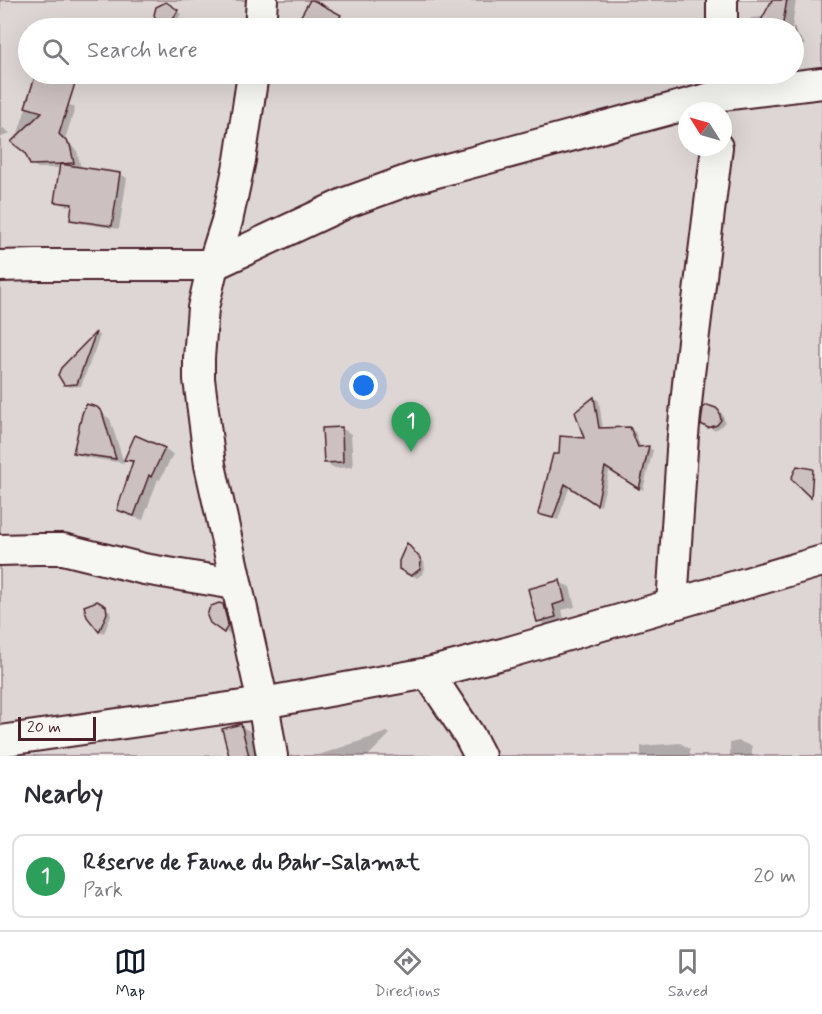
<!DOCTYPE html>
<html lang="en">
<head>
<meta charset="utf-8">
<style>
	body { margin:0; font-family:Mynerve,sans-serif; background:#f7f7f7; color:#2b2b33 }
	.compass { position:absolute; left:678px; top:102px; width:54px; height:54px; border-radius:50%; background:#fff; box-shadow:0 6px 24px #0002; rotate:307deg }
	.scale { position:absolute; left:18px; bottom:15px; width:78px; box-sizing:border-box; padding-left:6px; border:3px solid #4a1f2b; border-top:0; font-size:16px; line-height:21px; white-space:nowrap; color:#4a1f2b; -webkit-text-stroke:4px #f6f6f2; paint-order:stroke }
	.you { position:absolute; left:364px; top:386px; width:21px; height:21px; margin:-15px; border:4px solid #fff; border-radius:50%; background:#1a73e8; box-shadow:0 0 0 9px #1a73e833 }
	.badge { display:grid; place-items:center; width:39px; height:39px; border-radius:50%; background:#111827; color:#fff; font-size:20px; font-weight:700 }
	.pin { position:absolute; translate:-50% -50px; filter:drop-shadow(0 2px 3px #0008) }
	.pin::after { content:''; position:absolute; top:32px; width:21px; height:18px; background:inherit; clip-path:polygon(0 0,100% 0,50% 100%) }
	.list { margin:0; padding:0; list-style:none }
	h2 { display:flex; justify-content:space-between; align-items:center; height:78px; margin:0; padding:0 24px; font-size:26px }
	h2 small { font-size:20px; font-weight:400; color:#7c7c81 }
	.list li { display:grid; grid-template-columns:39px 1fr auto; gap:18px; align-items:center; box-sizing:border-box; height:84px; margin:0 12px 12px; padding:0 12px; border:2px solid #e1e1e2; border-radius:12px }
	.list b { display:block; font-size:22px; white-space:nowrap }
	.list p { margin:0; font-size:20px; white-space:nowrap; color:#7c7c81 }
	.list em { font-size:20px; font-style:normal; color:#7c7c81 }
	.icon { flex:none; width:33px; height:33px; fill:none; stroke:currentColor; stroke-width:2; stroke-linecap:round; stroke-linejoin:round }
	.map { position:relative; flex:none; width:822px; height:756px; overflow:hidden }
	.search { position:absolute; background:#fff; box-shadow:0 6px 24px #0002; left:18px; right:18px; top:18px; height:66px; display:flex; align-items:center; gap:15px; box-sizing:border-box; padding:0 21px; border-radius:33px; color:#7c7c81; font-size:22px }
	.sheet { height:174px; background:#fff }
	nav { display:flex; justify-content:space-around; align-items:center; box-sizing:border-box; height:84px; border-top:2px solid #e1e1e2; background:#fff; font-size:16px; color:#7c7c81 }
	nav a { display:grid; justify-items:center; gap:3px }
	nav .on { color:#111827 }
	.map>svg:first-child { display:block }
</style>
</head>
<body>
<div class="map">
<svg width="822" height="756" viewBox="0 0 822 756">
	<rect width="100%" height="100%" fill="#f6f6f2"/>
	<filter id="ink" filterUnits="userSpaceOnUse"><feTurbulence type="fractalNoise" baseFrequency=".0167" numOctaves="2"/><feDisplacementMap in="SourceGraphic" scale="12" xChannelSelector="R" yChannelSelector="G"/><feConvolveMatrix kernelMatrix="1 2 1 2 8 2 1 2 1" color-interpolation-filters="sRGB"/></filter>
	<g filter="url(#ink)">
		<path fill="#ddd6d5" stroke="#947a80" stroke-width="1.5" fill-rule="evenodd" d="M0,0H822V756H0ZM28,28H794V74H28ZM687,111H723V147H687Z"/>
		<g fill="#0003">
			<path d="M774,0H796L792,28H759L750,18L764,17Z"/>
			<path d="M171,6L181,14L175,25L169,27L159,21Z"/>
			<path d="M794,30L805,44L794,53Z"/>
			<path d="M94,74H115L113,79Z"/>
			<path d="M31,92L68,104L75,108L65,139L77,151L81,168L120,174L127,178L119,229L79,223L71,219L73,206L63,205L56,201L61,168H38L31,164L27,152L15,143Z"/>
			<path d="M0,126L10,133L0,138Z"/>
			<path d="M97,334L100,336L81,386L70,387L65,384L62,369Z"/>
			<path d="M595,398L599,401L603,430L630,429L635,432L641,448H649L653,450L643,490L610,468L601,506L570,486L558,520L545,516L540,513L560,455L586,440L577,413Z"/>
			<path d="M96,409L110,419L124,463L83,457L75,452Z"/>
			<path d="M718,410L723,415L725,422L719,428L714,430L703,423Z"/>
			<path d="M341,428L351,434L353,467L335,468L325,463Z"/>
			<path d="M164,449L173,454L160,480L158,479L143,520L127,515L119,510L134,464L126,459Z"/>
			<path d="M408,545L412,548L424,562L425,569L422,574L417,578L401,568Z"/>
			<path d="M559,582L570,587L575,607L562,610L565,623L549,627L539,621Z"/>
			<path d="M97,603L110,611L111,616L104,633L100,631L89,617Z"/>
			<path d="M223,606L228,609L232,627L229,634L211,621Z"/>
			<path d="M241,726L251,732L257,756H230Z"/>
			<path d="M387,732L390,734L368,756L319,755Z"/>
			<path d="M738,741L752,746V756H730V743Z"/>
			<path d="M680,743L690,749V756H641V746Z"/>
		</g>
		<g fill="#ccc1c0" stroke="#4a1f2b" stroke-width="1.5">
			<path d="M310,0H313L341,15L334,28H294Z"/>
			<path d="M772,0H787L782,28H757Z"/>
			<path d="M166,2L178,10L171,23L163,25L158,22L154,15L156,7Z"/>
			<path d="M36,74H78L59,134L70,145L74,163L60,164L120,173L112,226L70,220L72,204L54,202L60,164L30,165L25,153L11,142L42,112L25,107Z"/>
			<path d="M96,332L77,384L64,385L58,375L61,368Z"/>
			<path d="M594,397L599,428L630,427L638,447L649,446L639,489L605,467L597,505L565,484L553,518L538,514L553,454H559L560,436L584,438L575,412Z"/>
			<path d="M86,404L97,407L102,412L116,459L73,453L82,414Z"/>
			<path d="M707,405L716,408L719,411L721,420L717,425L708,428L701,424L703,408Z"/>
			<path d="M342,427L343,462L324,463L322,428Z"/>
			<path d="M135,435L165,448L151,477L149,475L134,516L117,510L133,461L124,460Z"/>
			<path d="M797,466L813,469L811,498L791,479Z"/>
			<path d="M407,543L420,558L421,562L420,569L411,576L399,569V561Z"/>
			<path d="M560,580L565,601L553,605L556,617L537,622L528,589Z"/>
			<path d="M97,601L106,606L107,613L99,632L87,617L84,606Z"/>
			<path d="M219,603L223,604L228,624L224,633L210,623L207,616L209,609L211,606Z"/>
			<path d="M241,724L249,756H229L222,729Z"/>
		</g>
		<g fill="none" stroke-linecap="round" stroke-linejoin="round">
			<defs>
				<g id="minor">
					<path d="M722,0V28"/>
					<path d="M260,28L262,0"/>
					<path d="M253,74L240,160L227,221L213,265L203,308L199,358V379L210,465L263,703L272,756"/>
					<path d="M0,266L36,265H213L348,202L414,178L722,95L822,83"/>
					<path d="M0,550L36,549H63L144,569L235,584"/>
					<path d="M672,604L683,435L689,374L717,147"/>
					<path d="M428,673L469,735L480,756"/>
					<path d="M0,741L263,703L428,673L506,653L822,561"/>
				</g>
			</defs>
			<use href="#minor" stroke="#4a1f2b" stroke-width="34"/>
			<use href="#minor" stroke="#f6f6f2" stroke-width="30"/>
		</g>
	</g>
</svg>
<svg class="compass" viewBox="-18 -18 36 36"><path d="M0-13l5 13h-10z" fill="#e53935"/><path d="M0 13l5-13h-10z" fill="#7c7c81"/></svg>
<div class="scale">20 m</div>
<div class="you"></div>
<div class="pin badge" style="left:411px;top:452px;background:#2e9e5b">1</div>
<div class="search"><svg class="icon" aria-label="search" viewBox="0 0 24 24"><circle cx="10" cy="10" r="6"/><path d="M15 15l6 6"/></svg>Search here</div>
</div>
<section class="sheet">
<h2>Nearby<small></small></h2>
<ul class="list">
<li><span class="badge" style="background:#2e9e5b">1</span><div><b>Réserve de Faune du Bahr-Salamat</b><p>Park</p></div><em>20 m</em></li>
</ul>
</section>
<nav>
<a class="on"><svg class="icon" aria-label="map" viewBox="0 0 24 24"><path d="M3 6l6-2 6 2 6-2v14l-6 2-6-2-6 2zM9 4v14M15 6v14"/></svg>Map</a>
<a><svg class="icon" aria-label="directions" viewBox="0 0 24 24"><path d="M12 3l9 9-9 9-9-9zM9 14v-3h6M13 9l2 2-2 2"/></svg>Directions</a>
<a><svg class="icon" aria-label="saved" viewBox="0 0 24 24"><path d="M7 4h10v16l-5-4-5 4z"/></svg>Saved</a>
</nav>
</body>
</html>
